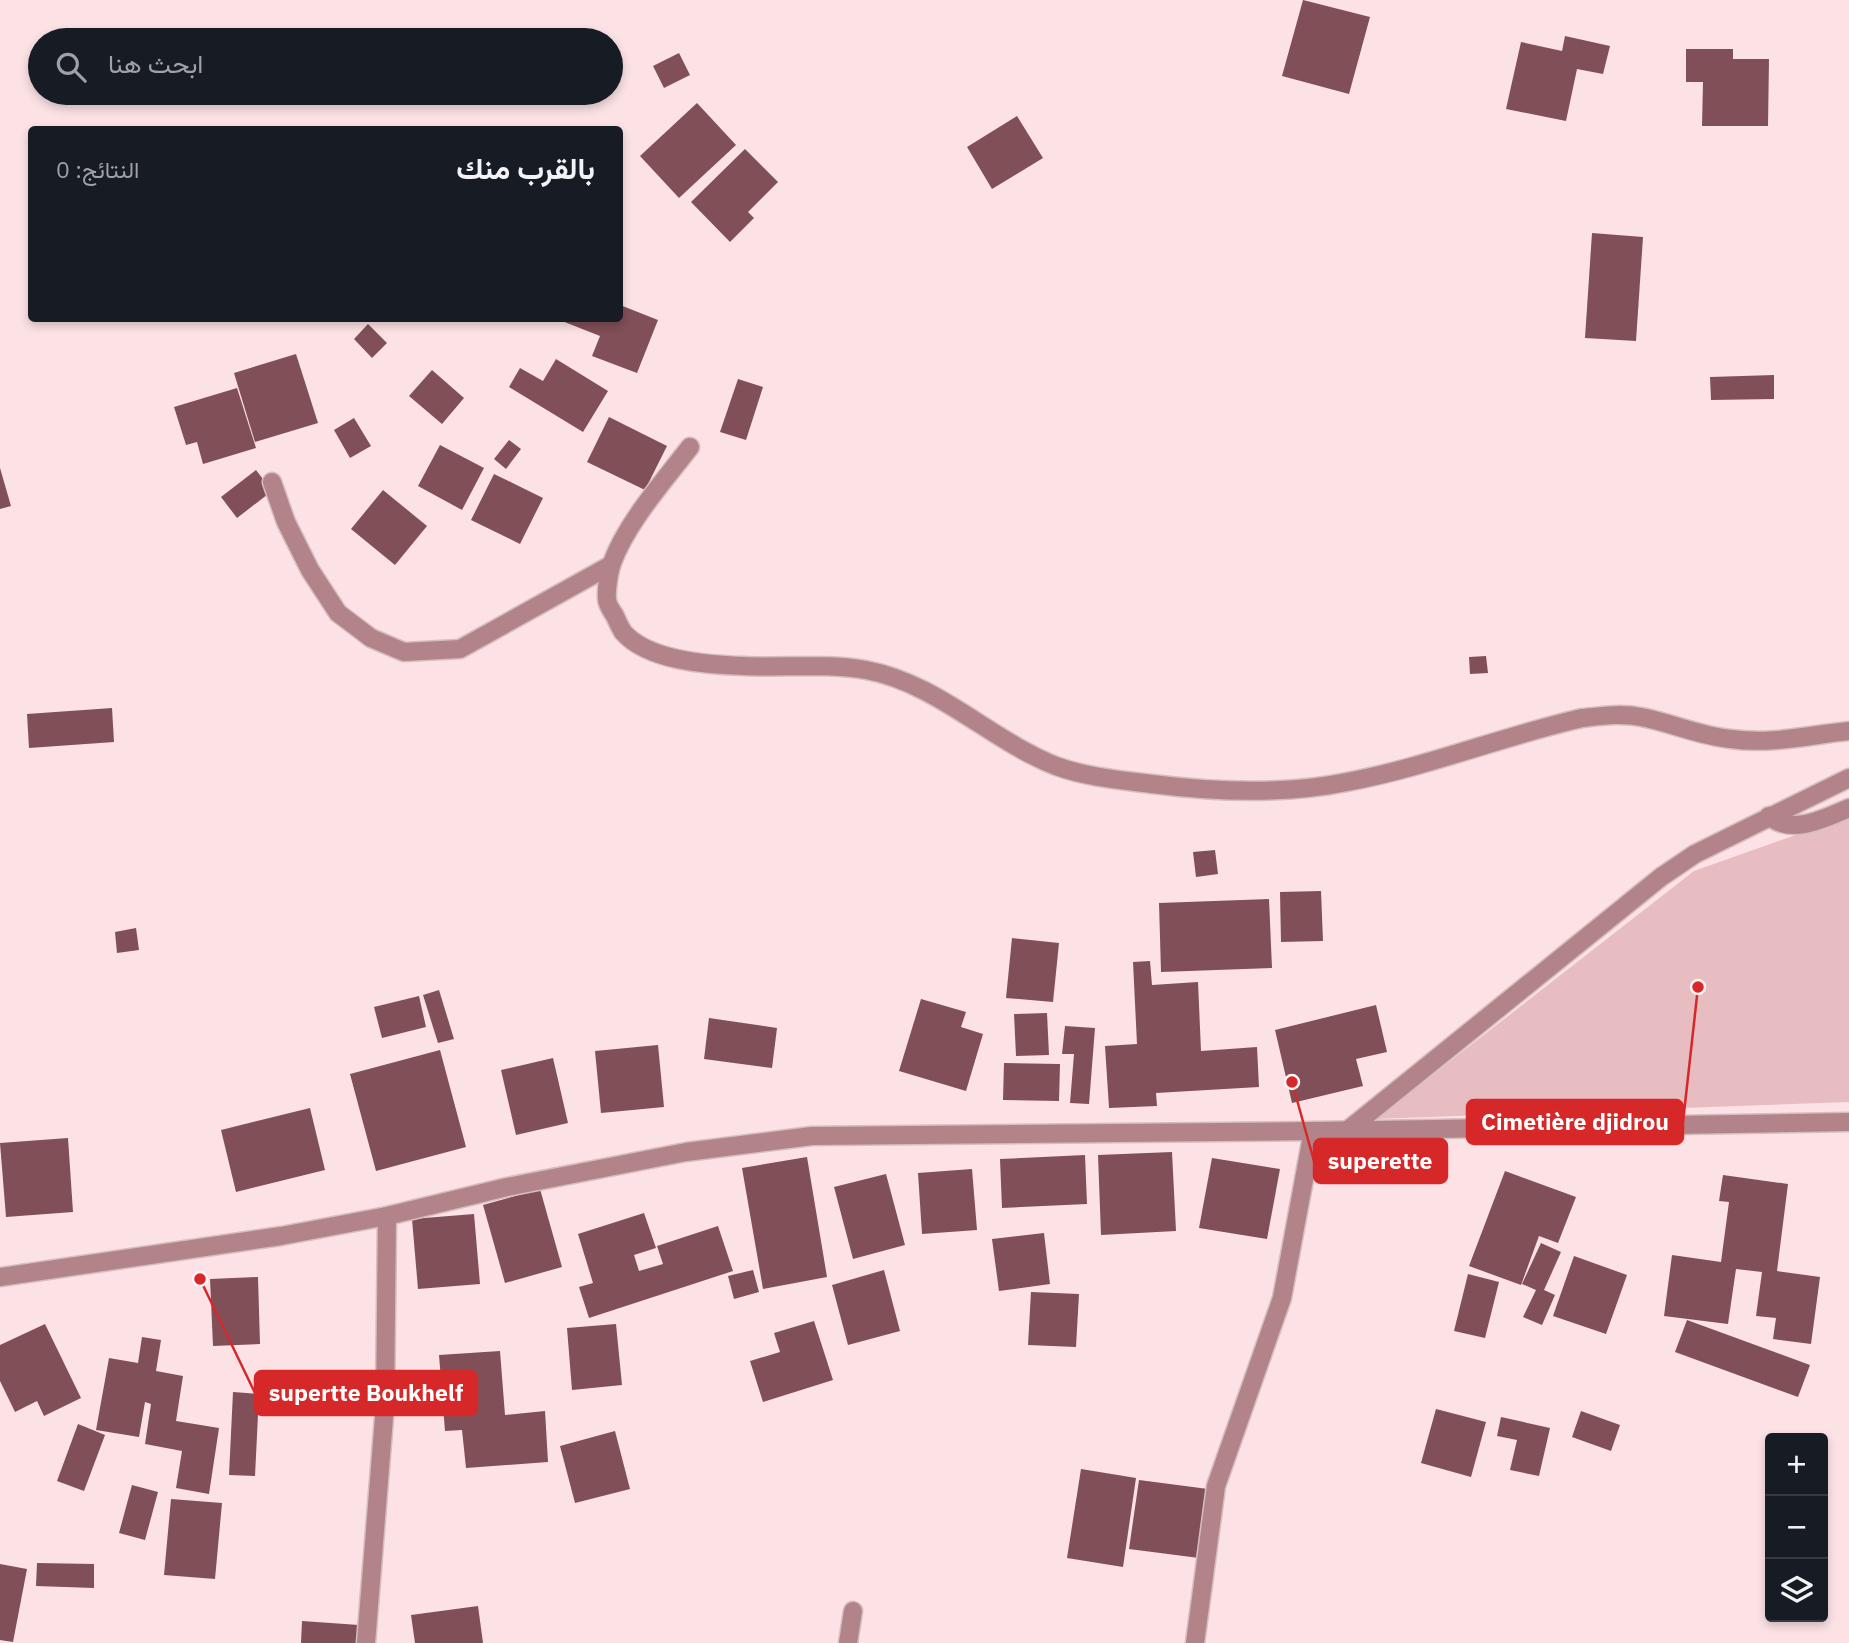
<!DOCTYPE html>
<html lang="ar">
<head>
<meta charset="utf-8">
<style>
	body { margin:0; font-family:"IBM Plex Sans",Vazirmatn,sans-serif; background:#20242c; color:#f1f3f6; direction:rtl }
	.controls { position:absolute; right:21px; bottom:21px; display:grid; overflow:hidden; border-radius:7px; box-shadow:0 4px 10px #0003 }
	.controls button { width:63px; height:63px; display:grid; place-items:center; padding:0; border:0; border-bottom:2px solid #363941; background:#171b24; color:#f1f3f6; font:35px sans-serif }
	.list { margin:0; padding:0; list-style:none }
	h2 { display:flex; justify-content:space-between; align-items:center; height:91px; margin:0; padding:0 28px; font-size:30px }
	h2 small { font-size:23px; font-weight:400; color:#9ea1a6 }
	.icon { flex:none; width:38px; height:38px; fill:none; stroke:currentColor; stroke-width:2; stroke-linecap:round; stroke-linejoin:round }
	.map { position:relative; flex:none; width:1849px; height:1643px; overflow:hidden; direction:ltr }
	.search { position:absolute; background:#171b24; box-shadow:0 4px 10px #0003; left:28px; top:28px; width:595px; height:77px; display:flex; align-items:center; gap:18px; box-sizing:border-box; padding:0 24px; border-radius:38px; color:#9ea1a6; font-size:26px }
	.panel { position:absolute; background:#171b24; box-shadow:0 4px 10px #0003; left:28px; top:126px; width:595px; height:196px; border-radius:7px; direction:rtl }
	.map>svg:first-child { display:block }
</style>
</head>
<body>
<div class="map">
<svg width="1849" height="1643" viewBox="0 0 1849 1643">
	<rect width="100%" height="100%" fill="#fce2e5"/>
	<path fill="#e7bdc2" d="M1849,816V1102L1376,1119L1694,871Z"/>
	<g fill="#814f57">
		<path d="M1303,0L1370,17L1349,94L1282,76Z"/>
		<path d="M1565,36L1610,46L1603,74L1577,69L1566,121L1506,109L1521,42L1562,51Z"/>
		<path d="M1686,49H1733V59H1769L1768,126H1702L1703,82H1686Z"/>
		<path d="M679,53L690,75L664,88L653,66Z"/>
		<path d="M697,103L736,145L679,198L640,156Z"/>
		<path d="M1017,116L1043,158L992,189L967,147Z"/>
		<path d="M745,149L778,182L748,212L754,218L730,242L691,202Z"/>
		<path d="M1592,233L1643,237L1636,341L1585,338Z"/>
		<path d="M620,305L658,320L637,373L592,356L600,336L562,321L563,318H620Z"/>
		<path d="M368,324L387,343L372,358L354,339Z"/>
		<path d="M296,354L318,423L255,442L234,373Z"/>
		<path d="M556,359L608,391L583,432L509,387L520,368L543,381Z"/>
		<path d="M432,370L464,398L442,424L409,396Z"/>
		<path d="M1774,375V399L1711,400L1710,377Z"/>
		<path d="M738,379L763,387L746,440L720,432Z"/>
		<path d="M237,388L256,448L203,464L197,442L186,445L174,407Z"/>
		<path d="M609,417L667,446L645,490L587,462Z"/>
		<path d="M354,418L371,446L350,458L334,430Z"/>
		<path d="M509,440L521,449L506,469L494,459Z"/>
		<path d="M440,445L484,468L462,510L418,486Z"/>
		<path d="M0,468L11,506L0,509Z"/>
		<path d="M256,470L272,491L237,518L221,497Z"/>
		<path d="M494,474L543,498L520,544L471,520Z"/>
		<path d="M383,490L427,526L395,565L351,529Z"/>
		<path d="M1486,656L1488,673L1470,674L1469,657Z"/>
		<path d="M112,708L114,742L29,748L27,714Z"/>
		<path d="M1215,850L1218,874L1196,877L1193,852Z"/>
		<path d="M1321,891L1323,941L1281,942L1280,892Z"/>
		<path d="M1269,899L1272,968L1161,972L1159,903Z"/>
		<path d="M136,928L139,950L117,953L115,932Z"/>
		<path d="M1012,938L1059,943L1053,1002L1006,998Z"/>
		<path d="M1150,961L1152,985L1198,982L1201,1051L1257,1047L1259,1087L1156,1093L1157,1106L1109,1108L1105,1046L1137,1044L1133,962Z"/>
		<path d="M439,990L454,1039L438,1043L423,995Z"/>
		<path d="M419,996L426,1027L382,1038L374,1007Z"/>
		<path d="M921,999L966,1012L961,1027L983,1034L966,1091L899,1071Z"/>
		<path d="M1376,1005L1387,1052L1356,1059L1363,1086L1292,1103L1275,1030Z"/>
		<path d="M1047,1013L1049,1055L1016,1056L1014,1014Z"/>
		<path d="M709,1018L777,1028L772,1068L704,1059Z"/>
		<path d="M1065,1026L1095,1028L1089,1104L1070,1103L1074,1054H1062Z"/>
		<path d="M658,1045L664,1107L601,1113L595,1051Z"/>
		<path d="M440,1050L466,1147L376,1171L350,1074Z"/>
		<path d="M553,1058L568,1123L516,1135L501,1070Z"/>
		<path d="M1004,1063L1060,1064L1059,1101L1003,1100Z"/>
		<path d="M310,1108L325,1170L236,1192L221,1130Z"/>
		<path d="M68,1138L73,1212L6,1217L0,1143Z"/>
		<path d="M1172,1152L1176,1231L1101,1235L1098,1155Z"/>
		<path d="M1085,1155L1087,1204L1002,1208L1000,1159Z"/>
		<path d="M807,1157L827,1277L763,1289L742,1168Z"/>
		<path d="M1212,1158L1280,1169L1267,1239L1199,1228Z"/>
		<path d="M972,1169L977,1230L922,1234L918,1173Z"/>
		<path d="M1505,1171L1576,1197L1558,1243L1539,1236L1521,1285L1469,1266Z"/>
		<path d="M886,1174L905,1245L853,1259L834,1187Z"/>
		<path d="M1723,1175L1788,1184L1777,1271L1820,1277L1811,1344L1773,1339L1776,1318L1756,1316L1762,1272L1736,1269L1728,1324L1664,1316L1672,1255L1721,1262L1729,1202L1719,1201Z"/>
		<path d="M540,1189L562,1267L505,1283L483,1205Z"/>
		<path d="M644,1213L656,1248L634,1255L639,1271L663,1264L657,1246L718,1226L733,1271L589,1318L579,1287L593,1283L578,1234Z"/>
		<path d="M474,1214L480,1284L418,1289L412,1219Z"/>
		<path d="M1044,1233L1050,1284L999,1291L992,1239Z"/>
		<path d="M1541,1243L1561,1252L1544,1290L1555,1295L1542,1325L1523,1317L1536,1290L1522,1284Z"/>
		<path d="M1574,1256L1627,1275L1606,1334L1553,1316Z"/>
		<path d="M753,1270L759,1292L734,1299L728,1276Z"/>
		<path d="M884,1270L900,1331L848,1345L832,1285Z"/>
		<path d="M1468,1274L1499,1282L1485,1338L1454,1331Z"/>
		<path d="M258,1277L260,1344L213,1346L210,1279Z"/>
		<path d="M1031,1292L1079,1294L1076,1347L1028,1345Z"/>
		<path d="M1687,1320L1810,1365L1798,1397L1675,1352Z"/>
		<path d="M814,1321L833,1380L763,1402L750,1361L780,1352L774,1333Z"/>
		<path d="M45,1324L81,1398L44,1416L37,1401L15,1412L0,1381V1345Z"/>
		<path d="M616,1324L622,1385L572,1390L567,1328Z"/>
		<path d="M142,1337L161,1340L156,1371L183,1376L176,1421L219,1428L209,1494L176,1488L182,1451L145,1444L151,1404L145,1402L139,1437L96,1430L109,1358L138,1363Z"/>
		<path d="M500,1351L505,1415L545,1411L548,1462L466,1468L462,1430L445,1431L439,1355Z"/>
		<path d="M233,1392L259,1394L255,1476L229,1475Z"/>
		<path d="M1436,1409L1486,1422L1471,1477L1421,1463Z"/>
		<path d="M1581,1411L1620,1425L1611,1451L1572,1437Z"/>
		<path d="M1501,1417L1550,1428L1539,1476L1510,1470L1517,1440L1497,1436Z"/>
		<path d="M78,1424L105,1435L84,1491L57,1481Z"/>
		<path d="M615,1431L630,1489L575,1503L560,1446Z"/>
		<path d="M1081,1469L1136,1478L1123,1567L1067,1558Z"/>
		<path d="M1139,1480L1208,1489L1199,1558L1129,1549Z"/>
		<path d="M132,1485L158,1492L145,1540L119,1533Z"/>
		<path d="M171,1499L222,1503L215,1579L164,1575Z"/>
		<path d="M37,1563L94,1564V1588L36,1586Z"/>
		<path d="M0,1564L27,1569L13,1642L0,1640Z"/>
		<path d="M478,1606L483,1643H415L411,1615Z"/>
		<path d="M302,1621L359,1625L358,1643H301Z"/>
	</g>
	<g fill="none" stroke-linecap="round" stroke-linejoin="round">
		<defs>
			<g id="minor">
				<path d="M690,447C664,481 627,522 612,563C609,572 606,590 607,599C607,605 612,611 615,616C617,621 620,627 623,632C648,661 708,665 744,666C785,668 825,663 866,670C937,683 990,740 1056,766C1086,777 1120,780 1152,784C1215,792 1284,795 1347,782C1427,767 1503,736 1582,718C1601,716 1622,713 1641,717C1672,723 1700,736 1731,739C1771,745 1809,735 1849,731"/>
				<path d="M272,482L286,522L310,570L338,613L371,638L404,652L460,649L611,565"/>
				<path d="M1769,816C1792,836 1825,818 1849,808"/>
				<path d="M1348,1130L1661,877L1695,854L1849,778"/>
				<path d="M0,1277L281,1236L387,1216L507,1187L686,1152L812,1136L1313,1131L1849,1122"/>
				<path d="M366,1643L385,1405L387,1216"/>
				<path d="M848,1643L853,1611"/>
				<path d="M1195,1643L1216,1486L1282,1298L1313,1131"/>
			</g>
		</defs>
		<use href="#minor" stroke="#d5bec0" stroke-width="21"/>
		<use href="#minor" stroke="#b2848a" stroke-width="18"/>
	</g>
	<path fill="none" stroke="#d62828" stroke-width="2.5" d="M1698 987L1683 1122M1292 1082L1314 1161M200 1279L255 1393"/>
	<g fill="#d62828" stroke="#fef4f5" stroke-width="2.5">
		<circle cx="1698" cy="987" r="7"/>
		<circle cx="1292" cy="1082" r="7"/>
		<circle cx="200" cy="1279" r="7"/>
	</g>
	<g fill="#d62828" stroke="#d62828" stroke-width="2.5">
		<rect x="1467" y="1100" width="216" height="44" rx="7"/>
		<rect x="1314" y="1139" width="133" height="44" rx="7"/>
		<rect x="255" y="1371" width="222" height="44" rx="7"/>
	</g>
	<g font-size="23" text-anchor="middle" font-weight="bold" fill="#fff">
		<text x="1575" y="1130">Cimetière djidrou</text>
		<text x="1380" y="1169">superette</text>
		<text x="366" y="1401">supertte Boukhelf</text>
	</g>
</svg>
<div class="controls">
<button>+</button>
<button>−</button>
<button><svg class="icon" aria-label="layers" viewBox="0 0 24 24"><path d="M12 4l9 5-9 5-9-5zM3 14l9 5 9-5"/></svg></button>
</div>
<div class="search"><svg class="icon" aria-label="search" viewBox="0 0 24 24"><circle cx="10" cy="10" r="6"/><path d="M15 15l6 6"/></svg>ابحث هنا</div>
<section class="panel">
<h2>بالقرب منك<small>النتائج: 0</small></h2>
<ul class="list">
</ul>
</section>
</div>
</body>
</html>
